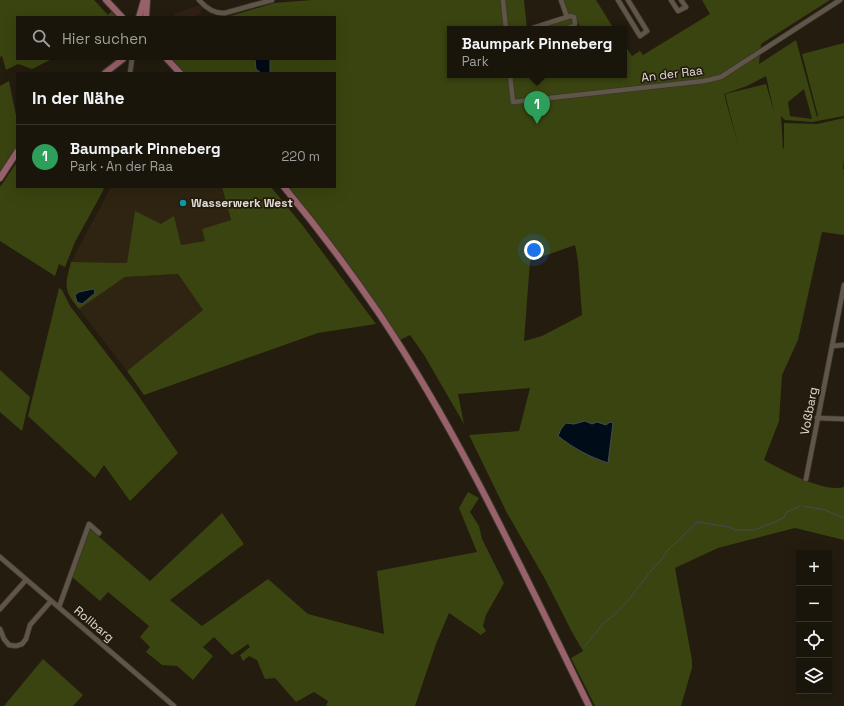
<!DOCTYPE html>
<html lang="de">
<head>
<meta charset="utf-8">
<style>
	body { margin:0; font-family:"Space Grotesk",sans-serif; background:#231e14; color:#f1f3f6 }
	.controls { position:absolute; right:12px; bottom:12px; display:grid; overflow:hidden; border-radius:0px; box-shadow:0 4px 16px #0002 }
	.controls button { width:36px; height:36px; display:grid; place-items:center; padding:0; border:0; border-bottom:1px solid #38342c; background:#1a150b; color:#f1f3f6; font:20px sans-serif }
	.you { position:absolute; left:534px; top:250px; width:14px; height:14px; margin:-10px; border:3px solid #fff; border-radius:50%; background:#1a73e8; box-shadow:0 0 0 6px #1a73e833 }
	.badge { display:grid; place-items:center; width:26px; height:26px; border-radius:50%; background:#0b8043; color:#fff; font-size:13px; font-weight:700 }
	.pin { position:absolute; translate:-50% -33px; filter:drop-shadow(0 1px 2px #0008) }
	.pin::after { content:''; position:absolute; top:21px; width:14px; height:12px; background:inherit; clip-path:polygon(0 0,100% 0,50% 100%) }
	.popup { position:absolute; left:447px; top:26px; width:180px; height:52px; box-sizing:border-box; display:grid; place-content:center; border-radius:0px; background:#1a150b; filter:drop-shadow(0 1px 3px #0005); font-size:13px; white-space:nowrap; color:#9f9f9d }
	.popup b { font-size:15px; color:#f1f3f6 }
	.popup::after { content:''; position:absolute; left:50%; top:100%; margin-left:-8px; border:8px solid transparent; border-top-color:#1a150b }
	.list { margin:0; padding:0; list-style:none }
	h2 { display:flex; justify-content:space-between; align-items:center; height:52px; margin:0; padding:0 16px; font-size:17px }
	h2 small { font-size:13px; font-weight:400; color:#9f9f9d }
	.list li { display:grid; grid-template-columns:26px 1fr auto; gap:12px; align-items:center; box-sizing:border-box; height:64px; padding:0 16px; border-top:1px solid #38342c }
	.list b { display:block; font-size:15px; white-space:nowrap }
	.list p { margin:0; font-size:13px; white-space:nowrap; color:#9f9f9d }
	.list em { font-size:13px; font-style:normal; color:#9f9f9d }
	.icon { flex:none; width:22px; height:22px; fill:none; stroke:currentColor; stroke-width:2; stroke-linecap:round; stroke-linejoin:round }
	.map { position:relative; flex:none; width:844px; height:706px; overflow:hidden }
	.search { position:absolute; background:#1a150b; box-shadow:0 4px 16px #0002; left:16px; top:16px; width:320px; height:44px; display:flex; align-items:center; gap:10px; box-sizing:border-box; padding:0 14px; border-radius:0px; color:#9f9f9d; font-size:15px }
	.panel { position:absolute; background:#1a150b; box-shadow:0 4px 16px #0002; left:16px; top:72px; width:320px; height:116px; border-radius:0px }
	.map>svg:first-child { display:block }
</style>
</head>
<body>
<div class="map">
<svg width="844" height="706" viewBox="0 0 844 706">
	<rect width="100%" height="100%" fill="#231c0f"/>
	<g fill="#2f2411">
		<path d="M111,187H222L231,220L202,229L205,241L181,245L161,224L135,211L127,263L71,262Z"/>
		<path d="M178,274L203,310L127,371L79,309L125,277Z"/>
	</g>
	<path fill="#302017" d="M199,5L203,9L200,10L202,14L192,17H173L175,16L174,14Z"/>
	<g fill="#3a4410" fill-rule="evenodd">
		<path d="M0,0H94L108,15L112,11L118,17H17V59H52L32,69L18,64L6,70L2,56L0,57Z"/>
		<path d="M312,0H524L527,29H450V75H624V44L632,56L640,51L643,55L710,14L702,0H830L761,44L759,64L796,40L817,117L818,116L802,54L844,43V116L812,122L785,120L781,116L783,149L784,148V123L817,124L844,118V159L843,169H844V235L822,232L798,340L782,375L779,421L764,460C782,470 824,493 844,487V540L795,528L718,548L675,568L692,660V668L681,706H595L571,658L583,651L572,632L545,579L507,513L469,435L519,431L530,388L458,394L464,424L424,355L410,335L400,340L354,272L288,187H335V73H184L171,59H335V17H227L274,3ZM766,76L774,112L766,84L725,94L739,149L724,94L747,86ZM804,89L812,119L790,116L788,102ZM575,245L578,261L582,315L542,336L524,341L530,261Z"/>
		<path d="M563,0H596L614,29H575L580,27L574,14H568Z"/>
		<path d="M569,18L572,20L573,23C565,33 545,29 533,29Z"/>
		<path d="M9,81L17,120V148L0,173V86Z"/>
		<path d="M17,162V187H101L104,189L75,242L65,267L59,264L55,276L0,241V187Z"/>
		<path d="M222,187H271L303,226L376,324L318,333L144,395L127,371L203,310L178,274L125,277L79,309C63,290 65,286 71,262L127,263L135,211L161,224L174,216L181,245L205,241L202,229L231,220Z"/>
		<path d="M59,288L62,290L70,306L133,388L178,453L130,501L104,465L95,478L28,416Z"/>
		<path d="M0,370L30,397L22,431L0,412Z"/>
		<path d="M468,492L479,498L470,512L479,526L482,539L504,583L486,615L483,626L486,631L481,635L449,613L436,644L415,706H326L328,701L314,692L296,702L275,678L265,679L257,660L249,656L243,661L240,655L250,647L248,644L232,655L214,637L203,647L213,656L193,680L177,666L162,665L146,652L150,647L140,637L149,626L108,592L100,601L72,577L90,529L150,581L222,513L244,544L170,600L202,626L268,579L308,614L384,634L377,571L477,552L459,508Z"/>
		<path d="M43,659L83,695L73,706H4Z"/>
	</g>
	<g fill="#000c18" stroke="#444b51">
		<path d="M255,59H270V73H261L256,69Z"/>
		<path d="M93,289H94L95,293L82,304L77,302L75,295L79,292Z"/>
		<path d="M585,421L592,424L597,422L606,425L610,422L613,423L608,463C590,457 573,448 558,436L561,429L566,423L574,424Z"/>
	</g>
	<g fill="none" stroke-linecap="round" stroke-linejoin="round">
		<g stroke="#444b51" stroke-width="1">
			<path d="M803,506L825,510L844,518"/>
			<path d="M584,647L603,624L615,614L631,597L653,568L660,562L667,551L697,522L729,527L736,530H754L775,522L784,517L787,512L800,506"/>
		</g>
		<defs>
			<g id="minor">
				<path d="M199,0C206,8 215,14 225,13L272,0"/>
				<path d="M503,0L506,29"/>
				<path d="M561,0L567,17"/>
				<path d="M618,0L640,36L647,31L628,0"/>
				<path d="M671,0L678,11L686,7L681,0"/>
				<path d="M530,29L567,17L570,16L574,17L575,24L574,26L565,29"/>
				<path d="M130,73L132,59"/>
				<path d="M510,75L513,102L704,81L721,77L840,0"/>
				<path d="M832,346L844,345"/>
				<path d="M817,418L844,419"/>
				<path d="M806,479L844,285"/>
				<path d="M0,557L174,706"/>
				<path d="M59,607L89,524L99,533"/>
				<path d="M0,609L26,580"/>
				<path d="M0,629L4,639L9,645L16,646L22,644L26,639L30,625L51,601"/>
			</g>
			<g id="major">
				<path d="M106,0L122,17"/>
				<path d="M139,17L144,0"/>
				<path d="M146,17L147,1"/>
				<path d="M167,59L180,73"/>
				<path d="M105,73L123,59"/>
				<path d="M0,178L17,152"/>
				<path d="M284,187C318,228 350,271 380,315C462,438 524,574 589,706"/>
			</g>
		</defs>
		<use href="#minor" stroke="#3b362f" stroke-width="6"/>
		<use href="#major" stroke="#3b362f" stroke-width="8"/>
		<use href="#minor" stroke="#5f5648" stroke-width="4.5"/>
		<use href="#major" stroke="#99626b" stroke-width="6"/>
	</g>
	<circle fill="#0f9aa8" stroke="#231c0f" stroke-width="1.5" cx="183" cy="203" r="4"/>
	<g text-anchor="middle" dominant-baseline="central" stroke-width="3.5" stroke-linejoin="round" paint-order="stroke">
		<g font-size="12" fill="#e3ded5" stroke="#231c0f">
			<text transform="translate(672 74) rotate(-7)">An der Raa</text>
			<text transform="translate(809 411) rotate(-79)">Voßbarg</text>
			<text transform="translate(94 624) rotate(40)">Rollbarg</text>
		</g>
		<g font-size="12" font-weight="bold" fill="#e3ded5" stroke="#231c0f" text-anchor="start">
			<text x="191" y="203">Wasserwerk West</text>
		</g>
	</g>
</svg>
<div class="controls">
<button>+</button>
<button>−</button>
<button><svg class="icon" aria-label="locate" viewBox="0 0 24 24"><circle cx="12" cy="12" r="6"/><path d="M12 2v4M12 18v4M2 12h4M18 12h4"/></svg></button>
<button><svg class="icon" aria-label="layers" viewBox="0 0 24 24"><path d="M12 4l9 5-9 5-9-5zM3 14l9 5 9-5"/></svg></button>
</div>
<div class="you"></div>
<div class="pin badge" style="left:537px;top:124px;background:#2e9e5b">1</div>
<div class="popup"><b>Baumpark Pinneberg</b>Park</div>
<div class="search"><svg class="icon" aria-label="search" viewBox="0 0 24 24"><circle cx="10" cy="10" r="6"/><path d="M15 15l6 6"/></svg>Hier suchen</div>
<section class="panel">
<h2>In der Nähe<small></small></h2>
<ul class="list">
<li><span class="badge" style="background:#2e9e5b">1</span><div><b>Baumpark Pinneberg</b><p>Park · An der Raa</p></div><em>220 m</em></li>
</ul>
</section>
</div>
</body>
</html>
